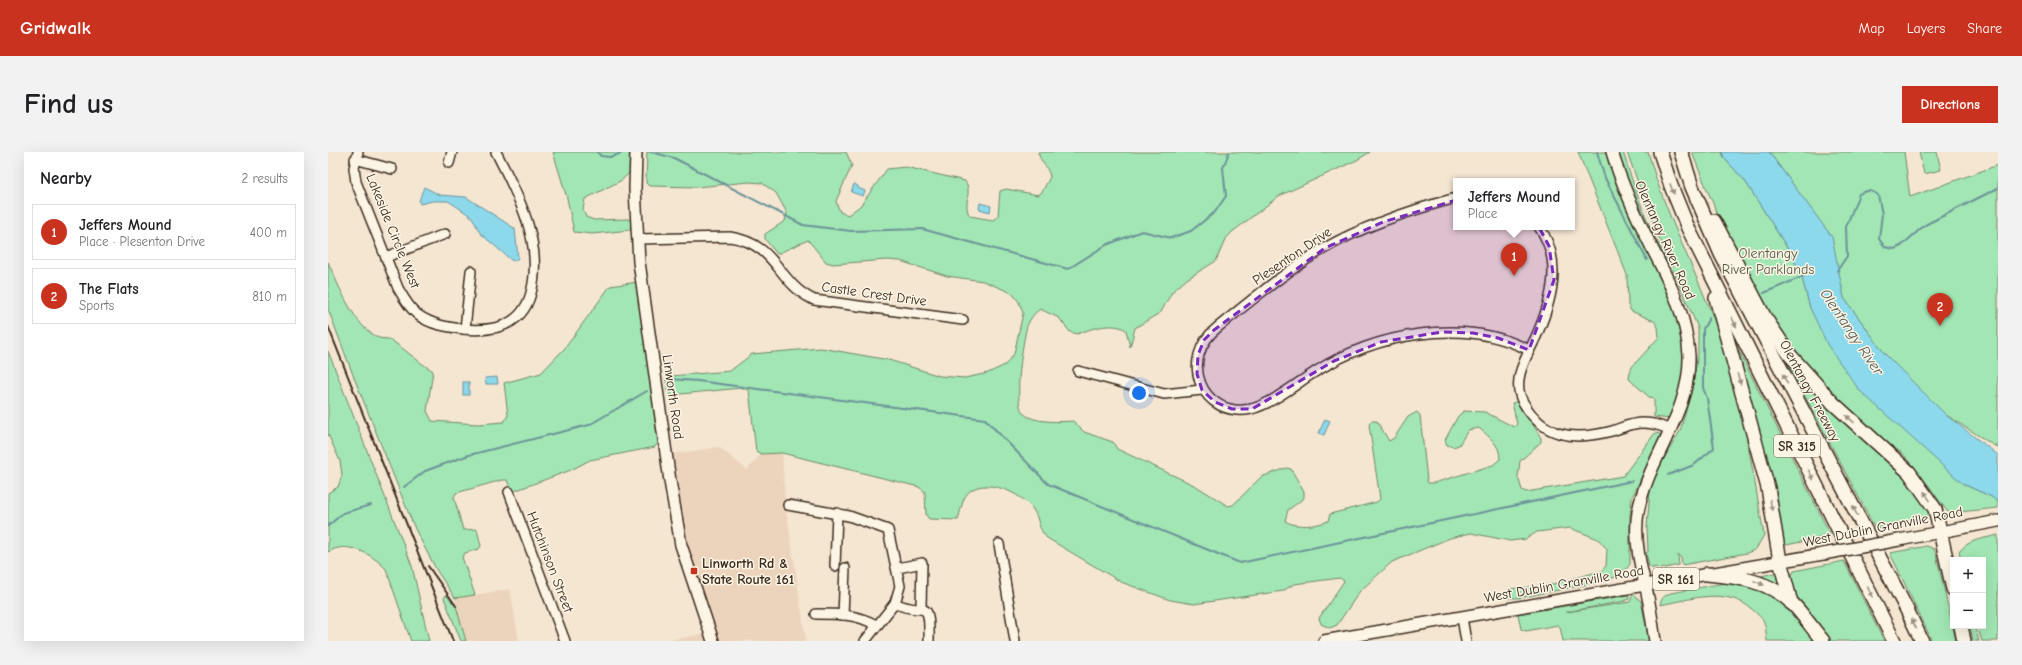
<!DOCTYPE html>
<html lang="en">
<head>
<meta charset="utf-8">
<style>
	body { margin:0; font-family:"Comic Neue",sans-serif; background:#f2f2f2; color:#202124 }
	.controls { position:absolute; right:12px; bottom:12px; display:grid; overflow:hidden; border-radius:0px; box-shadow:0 4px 16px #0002 }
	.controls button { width:36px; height:36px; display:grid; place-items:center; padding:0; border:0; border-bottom:1px solid #e0e0e0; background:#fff; color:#202124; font:20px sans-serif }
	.you { position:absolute; left:811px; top:241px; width:14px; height:14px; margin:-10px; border:3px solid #fff; border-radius:50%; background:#1a73e8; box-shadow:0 0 0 6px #1a73e833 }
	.badge { display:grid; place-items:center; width:26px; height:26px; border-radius:50%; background:#c8321e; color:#fff; font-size:13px; font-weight:700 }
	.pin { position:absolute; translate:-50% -33px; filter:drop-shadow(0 1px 2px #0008) }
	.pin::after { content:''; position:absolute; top:21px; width:14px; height:12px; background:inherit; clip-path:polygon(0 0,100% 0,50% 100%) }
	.popup { position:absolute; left:1125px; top:26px; width:122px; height:52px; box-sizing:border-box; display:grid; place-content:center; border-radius:0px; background:#fff; filter:drop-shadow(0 1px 3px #0005); font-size:13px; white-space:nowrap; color:#757577 }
	.popup b { font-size:15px; color:#202124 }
	.popup::after { content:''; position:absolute; left:50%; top:100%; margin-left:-8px; border:8px solid transparent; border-top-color:#fff }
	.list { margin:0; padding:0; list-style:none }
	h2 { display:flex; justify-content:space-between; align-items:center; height:52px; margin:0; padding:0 16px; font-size:17px }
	h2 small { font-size:13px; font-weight:400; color:#757577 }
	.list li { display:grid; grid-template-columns:26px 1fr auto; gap:12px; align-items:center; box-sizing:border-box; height:56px; margin:0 8px 8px; padding:0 8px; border:1px solid #e0e0e0; border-radius:0px }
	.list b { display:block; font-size:15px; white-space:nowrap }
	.list p { margin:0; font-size:13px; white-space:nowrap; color:#757577 }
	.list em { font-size:13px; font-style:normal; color:#757577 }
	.map { position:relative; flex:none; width:1670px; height:489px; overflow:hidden; border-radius:0px }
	header { display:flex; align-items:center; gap:24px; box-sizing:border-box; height:56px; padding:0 20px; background:#c8321e; color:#fff }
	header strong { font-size:19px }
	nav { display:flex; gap:22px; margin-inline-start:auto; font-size:14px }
	.intro { display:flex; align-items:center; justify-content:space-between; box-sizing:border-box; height:96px; padding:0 24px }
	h1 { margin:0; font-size:28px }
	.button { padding:10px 18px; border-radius:0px; background:#c8321e; color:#fff; font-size:14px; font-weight:700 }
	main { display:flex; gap:24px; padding:0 24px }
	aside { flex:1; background:#fff; border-radius:0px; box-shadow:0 4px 16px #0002 }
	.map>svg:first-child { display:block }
</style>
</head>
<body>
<header>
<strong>Gridwalk</strong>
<nav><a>Map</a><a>Layers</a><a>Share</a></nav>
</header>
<div class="intro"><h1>Find us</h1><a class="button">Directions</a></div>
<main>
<aside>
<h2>Nearby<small>2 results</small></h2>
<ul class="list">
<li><span class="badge">1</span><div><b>Jeffers Mound</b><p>Place · Plesenton Drive</p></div><em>400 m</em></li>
<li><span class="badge">2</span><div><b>The Flats</b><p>Sports</p></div><em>810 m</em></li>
</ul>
</aside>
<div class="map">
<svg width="1670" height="489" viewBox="0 0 1670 489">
	<rect width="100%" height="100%" fill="#f5e6d2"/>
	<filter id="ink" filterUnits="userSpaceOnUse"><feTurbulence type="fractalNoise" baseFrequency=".025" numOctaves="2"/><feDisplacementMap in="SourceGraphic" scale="8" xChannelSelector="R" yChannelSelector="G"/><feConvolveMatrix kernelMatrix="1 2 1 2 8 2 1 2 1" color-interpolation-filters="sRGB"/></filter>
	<g filter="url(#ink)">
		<g fill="#ecd4bc">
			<path d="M391,295L419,318L433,302L454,301L457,349L478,489H334L383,481L365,431L339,303Z"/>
			<path d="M182,437L191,489H138L129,461L127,446Z"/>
		</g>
		<g fill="#a1e6b3" stroke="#6e8868">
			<path d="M225,0H305L302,20L294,28L257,47L255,58L258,65L266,68L300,67L303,69L302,78L264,82L246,80L239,46Z"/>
			<path d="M319,0H518L524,13L508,49L512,60L520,63L533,53L559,17L578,15L637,29C645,39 634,54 642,64L665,68L670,64L672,39L678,37L710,43L714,40L722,25C720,14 712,10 710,0H1042L1029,8L951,44L903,81L897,88L888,109L859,127L844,140L833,160L807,176L802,195L798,178C785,169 762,177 749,182L742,180L731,166L712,157C706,161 702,167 699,174C695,189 685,249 695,261C704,271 733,270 745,269L756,280L785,290L789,297L868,334L900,354L905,353L933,325L959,316L963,317L976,340V346L960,358L957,369C968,376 989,374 1000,369L1002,362L1049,350L1052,347L1041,273L1043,269H1049L1061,289L1066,286L1080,265L1089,260L1092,263L1099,328L1100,331H1106L1165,313L1172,307C1172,292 1161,285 1151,276L1140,278L1131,293L1125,295L1119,293L1117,288L1130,264L1136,259L1157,260L1186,275L1189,272L1184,251L1188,250L1193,252L1213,286V290L1192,309L1190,325L1194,338L1198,340L1295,324L1327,281L1332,282V285L1304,346L1302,363V412C1296,422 1288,425 1277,429L1190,446H1179L1178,442L1182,437L1221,433L1273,419L1278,414L1279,397L1270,387L1242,376L1209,380L1198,387L1182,389L1143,381L1122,386L1064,410L1032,439L1009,473L1002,476L993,472L991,466L1016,429L1012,426L966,432L955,439L866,452L842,448L793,430L719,386C709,375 712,369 706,359C695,341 655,323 639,342C634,348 632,361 630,368L601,367L598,363L597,340L591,335L454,301L433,302L428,299L421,238L413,236L343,243L339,239L338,227L343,224L402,219L424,202L493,196L561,208L612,224L637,226L660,221L677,213L686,202L695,161L691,150L684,141L655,129L619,124L572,109L559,108L505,112L498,110L480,88L449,102L437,87V82L457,69L459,61L448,41L434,31L421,30L369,35L321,34L318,31Z"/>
			<path d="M1250,0H1281L1343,142L1355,179L1356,224L1342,267L1326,265V246L1321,245L1301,227L1302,217L1331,185L1330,175L1326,169L1303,159L1300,153L1299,123Z"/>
			<path d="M1288,0H1295C1303,26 1312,52 1323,77C1328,90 1337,99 1340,113L1338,112L1303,41Z"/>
			<path d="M1299,0H1320C1337,63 1369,120 1391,181C1414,246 1424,315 1436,383L1428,397L1419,401L1354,413L1353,406L1350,403L1351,413L1332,417L1326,415L1325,417L1321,414L1318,401L1320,400L1319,375L1322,338L1327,322L1352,279L1364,238L1370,201V176L1345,118L1339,97L1332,88L1320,58Z"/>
			<path d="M1364,0H1394L1396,6L1417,29L1460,97L1473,122L1482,156L1635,332L1664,345L1670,350V356L1622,361L1619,359C1605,341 1593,321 1577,304C1568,296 1556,289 1546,281C1529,267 1512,251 1497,236C1439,175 1394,78 1364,0Z"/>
			<path d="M1441,0H1576L1582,45L1670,13V296L1618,263L1557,202L1516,146L1505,94L1485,60Z"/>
			<path d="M1591,0H1609L1613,18L1596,22Z"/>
			<path d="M0,110C11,134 26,175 51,186C55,187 59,186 63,188C78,198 90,210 105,219L99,259L104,269L150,272L176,270L180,263L176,231L213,221L237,196L282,134L310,130L330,291L327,295L262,308L243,318L186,339L183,338L179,328H174L128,341L126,345L135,378L149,377L153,394L151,397L137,401L134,405L147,443L127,446L109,419L87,377L27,228L0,157Z"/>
			<path d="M1404,185L1503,384L1458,393L1454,391L1430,273Z"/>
			<path d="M1452,197L1567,309L1603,359L1602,364L1547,376Z"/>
			<path d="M0,199L84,414L101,489H83L58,417C44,402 20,388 0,400V341L10,335L14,323L12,309L0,282Z"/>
			<path d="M1670,383V489H1654L1649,474H1655V408H1633L1631,400C1641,387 1655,387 1670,383Z"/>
			<path d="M1599,394L1606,397L1608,402L1628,489H1604L1562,401Z"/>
			<path d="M1516,409L1556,489H1503L1469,446L1463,425L1466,419Z"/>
			<path d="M1450,420L1454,437L1429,425Z"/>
			<path d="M1407,429L1425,432L1455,450L1487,489H1439C1438,483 1438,473 1435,468C1433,465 1429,462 1426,459C1399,434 1364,447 1332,453C1333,446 1337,443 1343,441Z"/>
			<path d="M1305,442L1313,449L1321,489H1235L1232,475L1230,473L1198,479L1193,477L1190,462L1301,443V447L1297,449L1238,460L1302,450Z"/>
			<path d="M118,443L128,454L138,489H133L116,446Z"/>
			<path d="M1642,474H1646L1651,489H1645Z"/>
		</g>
		<g fill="#8cd9ec" stroke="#6c939a">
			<path d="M1394,0H1441L1504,85L1516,146L1557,202L1618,263L1670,303V350L1664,345L1635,332L1532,239L1500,194L1482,156L1473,122L1460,97L1417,29L1396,6Z"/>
			<path d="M526,32L530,34V36L537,39L535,44L523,40Z"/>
			<path d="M96,35L112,43L138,45L183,74L187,77L190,106L187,109L183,108L152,81L144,65L128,54L120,49H105L92,52L91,49Z"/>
			<path d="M652,51L663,54L662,60L651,57Z"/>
			<path d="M169,225L170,232H158L157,226Z"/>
			<rect x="135" y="230" width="6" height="13"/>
			<path d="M997,267L1002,269L996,283L991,281Z"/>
		</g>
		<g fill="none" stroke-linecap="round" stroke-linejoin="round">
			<g stroke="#6c939a" stroke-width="2">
				<path d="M269,0L273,4L282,5L297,0"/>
				<path d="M323,0L346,6L475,73L523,79L594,77L740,117L778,93L814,79L843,86L863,79L887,60L898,44L895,16L901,0"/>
				<path d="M1269,0L1277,26L1319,108"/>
				<path d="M1509,119L1519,104L1518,75L1531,42C1539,38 1543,38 1550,43L1554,62L1551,87L1557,95L1566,97L1573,94L1597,73L1670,36"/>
				<path d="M1436,141L1476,124"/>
				<path d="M341,227L370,229L657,267L720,332L912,411L1304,329"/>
				<path d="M1340,323L1366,313L1386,296L1379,246L1375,236V177L1381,166"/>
				<path d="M76,335L97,319L141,303L261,273L319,239"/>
				<path d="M0,374L15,361L43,353"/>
			</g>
			<defs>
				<g id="minor">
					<path d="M30,0L26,16L28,30L70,136C75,145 81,156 90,163C104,173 119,175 135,177C165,180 194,175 203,141C216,91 190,43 168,0"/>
					<path d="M27,7L64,17"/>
					<path d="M121,11L124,0"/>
					<path d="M1128,46C1083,58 1037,73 997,96C959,118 924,148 890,175C849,207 874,267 923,257C944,252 969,231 987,220C1047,182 1135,164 1201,198"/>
					<path d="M1211,75C1236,109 1223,152 1207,187C1198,206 1183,229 1195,250C1215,286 1246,289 1284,279C1294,276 1305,270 1316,271C1325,271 1334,274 1342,278"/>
					<path d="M310,87L402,85C450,92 448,130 486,148L635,168"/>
					<path d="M58,105L117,82"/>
					<path d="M137,177L143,119"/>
					<path d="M750,219L836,242L874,238"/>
					<path d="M181,340L237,489"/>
					<path d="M460,353L521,364L560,378L572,434L567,451L537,489"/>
					<path d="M671,392L687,489"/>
					<path d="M507,414L509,361"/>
					<path d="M570,416L594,411L593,455"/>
					<path d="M567,451C596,466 602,441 601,489"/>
					<path d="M488,462C509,462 529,462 548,473"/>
					<path d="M515,463L517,416"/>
					<path d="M1134,466L1138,489"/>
				</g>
				<g id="major">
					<path d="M308,0L307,37L311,110L342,329L353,393L385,489"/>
					<path d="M1284,0C1294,34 1309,66 1325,98C1342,131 1359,165 1361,203C1363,261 1320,305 1310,360C1306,384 1311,410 1317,432C1322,451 1324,470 1327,489"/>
					<path d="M1571,388L1670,369"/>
					<path d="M996,489L1495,402"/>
				</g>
				<g id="highway">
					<path d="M1332,0L1343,34L1360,76L1566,489"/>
					<path d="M1353,0L1364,35L1393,102L1578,456L1594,489"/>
					<path d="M1386,69L1437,166L1462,203L1505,251L1581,320L1607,357L1625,437"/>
					<path d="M1388,146L1440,336L1452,409L1463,451"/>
					<path d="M1379,422C1410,425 1439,428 1463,450C1475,462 1484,476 1495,489"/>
					<path d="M1633,474L1636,489"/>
				</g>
			</defs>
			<use href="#minor" stroke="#3b2a1e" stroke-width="12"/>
			<use href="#major" stroke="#3b2a1e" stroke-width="14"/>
			<use href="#highway" stroke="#3b2a1e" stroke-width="16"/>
			<use href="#minor" stroke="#fcf5e5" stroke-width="9"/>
			<use href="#major" stroke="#fcf5e5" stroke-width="11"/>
			<use href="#highway" stroke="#fcf5e5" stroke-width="13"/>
			<g stroke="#3b2a1e" stroke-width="2">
				<path d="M0,174L125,489"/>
				<path d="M100,414L128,454"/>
			</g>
			<defs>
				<path id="major-bridge" d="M1495,402L1571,388"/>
			</defs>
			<use href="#major-bridge" stroke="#3b2a1e" stroke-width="14" stroke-linecap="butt"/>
			<use href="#major-bridge" stroke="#fcf5e5" stroke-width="11"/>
		</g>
		<defs><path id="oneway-solid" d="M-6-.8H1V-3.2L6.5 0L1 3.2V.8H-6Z"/></defs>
		<g fill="#9c9082">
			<use href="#oneway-solid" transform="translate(1344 37) rotate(69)"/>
			<use href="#oneway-solid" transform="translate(1406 170) rotate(63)"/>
			<use href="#oneway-solid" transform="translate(1411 227) rotate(72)"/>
			<use href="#oneway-solid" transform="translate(1457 227) rotate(-118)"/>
			<use href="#oneway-solid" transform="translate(1522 267) rotate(-139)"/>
			<use href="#oneway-solid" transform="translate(1483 323) rotate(63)"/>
			<use href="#oneway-solid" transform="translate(1599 344) rotate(-124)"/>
			<use href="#oneway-solid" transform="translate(1443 353) rotate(80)"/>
			<use href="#oneway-solid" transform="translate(1527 359) rotate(-118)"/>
			<use href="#oneway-solid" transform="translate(1431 431) rotate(22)"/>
			<use href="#oneway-solid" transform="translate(1542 440) rotate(63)"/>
			<use href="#oneway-solid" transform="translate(1586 472) rotate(-115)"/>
		</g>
	</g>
	<path fill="#7b2cbf" fill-opacity="0.2" stroke="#7b2cbf" stroke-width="3" stroke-dasharray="8 5" stroke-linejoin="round" d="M1145,43L1174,47L1189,54L1212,77L1221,94L1226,128L1201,198L1170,186L1145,181L1114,180L1053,190L1006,209L924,257H904L887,250L874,238L869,222L870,203L876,188L886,178L997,96L1055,70Z"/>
	<rect fill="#c8321e" stroke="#fcf5e5" stroke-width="1.5" x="362" y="415" width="8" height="8" rx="2"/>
	<g text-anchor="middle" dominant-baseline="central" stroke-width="3" stroke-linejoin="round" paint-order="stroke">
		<g fill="#fcf5e5" stroke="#75675a" stroke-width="1">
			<rect x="1446" y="283" width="46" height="22" rx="3"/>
			<rect x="1325" y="416" width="46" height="22" rx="3"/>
		</g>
		<g font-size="13" font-weight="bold" fill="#3b2a1e">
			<text x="1469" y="294">SR 315</text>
			<text x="1348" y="427">SR 161</text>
		</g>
		<g font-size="14" fill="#3b2a1e" stroke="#fcf5e5">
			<text transform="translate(65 79) rotate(68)">Lakeside Circle West</text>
			<text transform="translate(1337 88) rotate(66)">Olentangy River Road</text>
			<text transform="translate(964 104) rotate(-34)">Plesenton Drive</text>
			<text transform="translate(546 142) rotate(8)">Castle Crest Drive</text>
			<text transform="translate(1482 239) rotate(62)">Olentangy Freeway</text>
			<text transform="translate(345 245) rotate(82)">Linworth Road</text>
			<text transform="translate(1555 375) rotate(-11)">West Dublin Granville Road</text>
			<text transform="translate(222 410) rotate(69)">Hutchinson Street</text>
			<text transform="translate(1236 432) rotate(-10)">West Dublin Granville Road</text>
		</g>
		<g font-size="14" fill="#545943" stroke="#fcf5e5">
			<text x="1440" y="101">Olentangy<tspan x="1440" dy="16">River Parklands</tspan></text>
		</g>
		<g font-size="14" font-weight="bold" fill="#3b2a1e" stroke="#fcf5e5" text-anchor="start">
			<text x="374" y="411">Linworth Rd &amp;<tspan x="374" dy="16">State Route 161</tspan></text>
		</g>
		<g font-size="15" font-style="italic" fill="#4f5652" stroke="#fcf5e5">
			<text transform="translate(1524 180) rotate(56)">Olentangy River</text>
		</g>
	</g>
</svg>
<div class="controls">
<button>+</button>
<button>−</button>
</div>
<div class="you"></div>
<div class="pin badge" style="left:1186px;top:124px">1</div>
<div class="popup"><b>Jeffers Mound</b>Place</div>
<div class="pin badge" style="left:1612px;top:174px">2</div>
</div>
</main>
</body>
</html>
